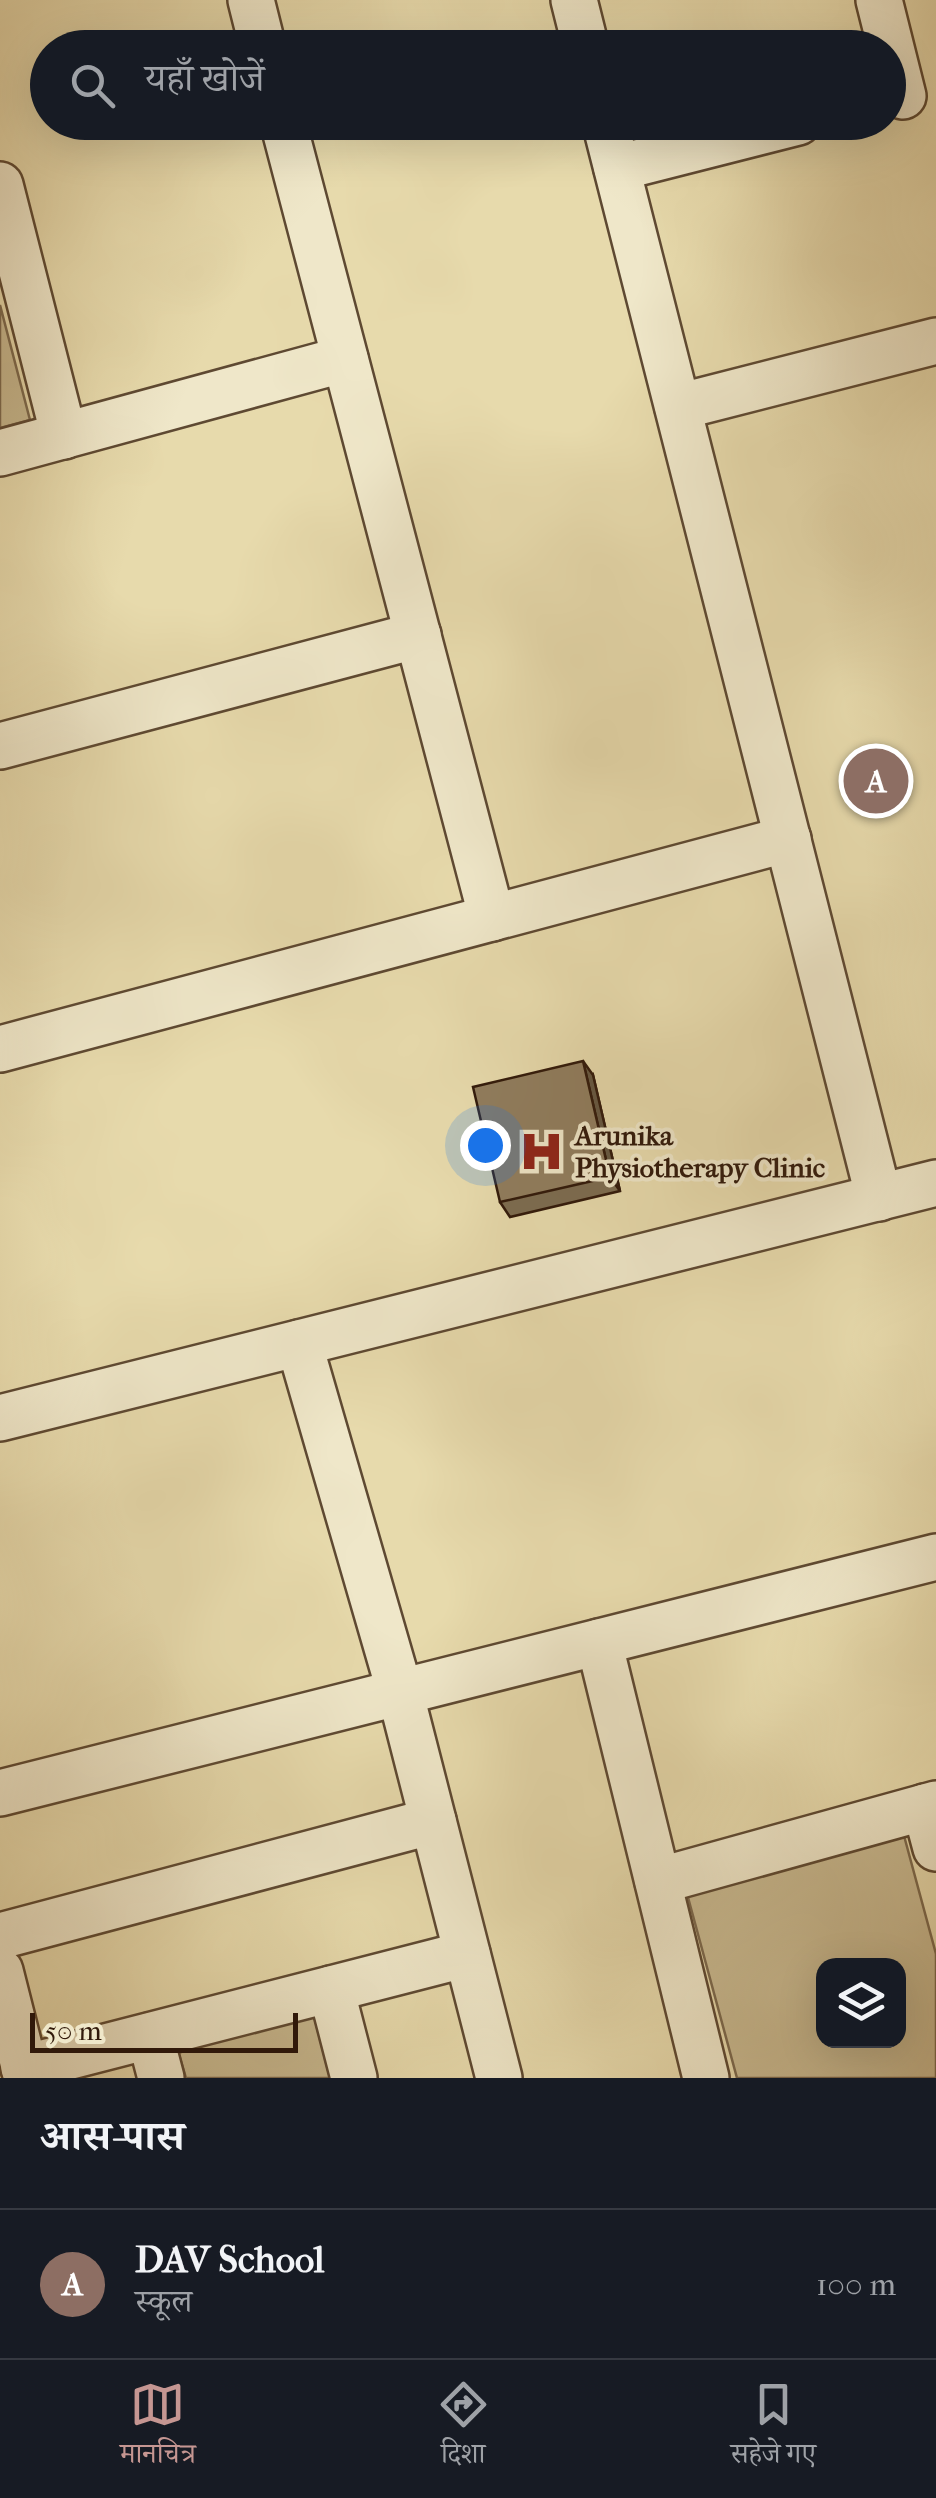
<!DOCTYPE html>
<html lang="hi">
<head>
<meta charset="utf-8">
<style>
	body { margin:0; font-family:"IM FELL French Canon","Noto Serif Devanagari",serif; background:#242831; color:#f1f3f6 }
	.controls { position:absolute; right:30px; bottom:30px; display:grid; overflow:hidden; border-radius:20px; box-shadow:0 10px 40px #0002 }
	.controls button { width:90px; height:90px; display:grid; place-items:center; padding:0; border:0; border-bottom:2px solid #363941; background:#171b24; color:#f1f3f6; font:50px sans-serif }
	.scale { position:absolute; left:30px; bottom:25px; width:268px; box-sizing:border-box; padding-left:10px; border:5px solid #31190a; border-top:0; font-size:28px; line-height:35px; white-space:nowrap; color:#31190a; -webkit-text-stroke:8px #efe7c9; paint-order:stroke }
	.you { position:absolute; left:485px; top:1145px; width:35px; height:35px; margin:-25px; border:8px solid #fff; border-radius:50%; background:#1a73e8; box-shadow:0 0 0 15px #1a73e833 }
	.badge { display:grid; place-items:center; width:65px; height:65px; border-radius:50%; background:#c59692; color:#fff; font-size:32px; font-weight:700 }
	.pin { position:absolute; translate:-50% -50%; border:5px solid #fff; box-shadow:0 2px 10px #0006 }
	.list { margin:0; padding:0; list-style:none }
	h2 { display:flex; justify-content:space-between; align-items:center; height:130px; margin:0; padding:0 40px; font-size:42px }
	h2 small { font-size:32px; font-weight:400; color:#9ea1a6 }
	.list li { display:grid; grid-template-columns:65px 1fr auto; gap:30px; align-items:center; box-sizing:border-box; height:150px; padding:0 40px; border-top:2px solid #363941 }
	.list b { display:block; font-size:38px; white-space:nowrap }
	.list p { margin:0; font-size:32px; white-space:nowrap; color:#9ea1a6 }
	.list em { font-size:32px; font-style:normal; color:#9ea1a6 }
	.icon { flex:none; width:55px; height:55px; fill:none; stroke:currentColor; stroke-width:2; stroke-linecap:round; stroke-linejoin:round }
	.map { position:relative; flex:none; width:936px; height:2078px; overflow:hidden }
	.search { position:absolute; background:#171b24; box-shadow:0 10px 40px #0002; left:30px; right:30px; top:30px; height:110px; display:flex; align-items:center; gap:25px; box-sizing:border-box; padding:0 35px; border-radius:55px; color:#9ea1a6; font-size:38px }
	.sheet { height:280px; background:#171b24 }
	nav { display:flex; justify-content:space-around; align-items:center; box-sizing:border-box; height:140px; border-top:2px solid #363941; background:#171b24; font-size:28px; color:#9ea1a6 }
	nav a { display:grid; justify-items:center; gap:5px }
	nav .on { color:#c59692 }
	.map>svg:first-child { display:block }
</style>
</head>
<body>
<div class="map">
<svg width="936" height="2078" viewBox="0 0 936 2078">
	<rect width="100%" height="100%" fill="#e7daac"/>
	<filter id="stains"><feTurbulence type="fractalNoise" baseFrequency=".002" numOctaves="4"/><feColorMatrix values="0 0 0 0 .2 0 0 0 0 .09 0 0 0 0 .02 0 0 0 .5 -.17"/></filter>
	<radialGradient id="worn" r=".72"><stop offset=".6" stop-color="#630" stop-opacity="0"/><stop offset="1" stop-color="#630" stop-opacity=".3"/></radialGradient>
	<g fill="#c8b990" stroke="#7c694d" stroke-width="2.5" fill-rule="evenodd">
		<path d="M0,305L30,420L0,428Z"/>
		<path d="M903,1832L936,1954V2078H737L686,1890ZM824,1966H898V2040H824Z"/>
		<path d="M314,2016L330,2078H186L178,2051Z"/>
	</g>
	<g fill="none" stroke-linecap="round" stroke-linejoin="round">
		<defs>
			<g id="minor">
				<path d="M251,0L263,48"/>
				<path d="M574,0L586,48"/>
				<path d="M879,0L903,96"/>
				<path d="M283,122L492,918"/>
				<path d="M605,122L879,1198"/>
				<path d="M617,168L798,122"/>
				<path d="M0,185L64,436"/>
				<path d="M678,407L936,341"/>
				<path d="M0,453L345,359"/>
				<path d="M0,746L418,635"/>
				<path d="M0,1049L788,839"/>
				<path d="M299,1343L400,1692L499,2078"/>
				<path d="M0,1418L936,1183"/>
				<path d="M599,1642L706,2078"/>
				<path d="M0,1793L936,1557"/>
				<path d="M925,1807L936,1848"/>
				<path d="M658,1881L936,1804"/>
				<path d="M0,1936L433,1821"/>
				<path d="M0,1971L27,2078"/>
				<path d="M331,1989L354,2078"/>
				<path d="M150,2036L161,2078"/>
				<path d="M24,2068L467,1954"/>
			</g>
		</defs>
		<use href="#minor" stroke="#5e4932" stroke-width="50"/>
		<use href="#minor" stroke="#efe7c9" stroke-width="45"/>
	</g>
	<path fill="#7c6c51" stroke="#31190a" stroke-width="2.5" d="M593,1075L620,1191L510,1217L500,1202Z"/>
	<path fill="#655842" stroke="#31190a" stroke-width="2.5" d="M583,1061L593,1075L620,1191L610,1177Z"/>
	<path fill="#907d5e" stroke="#31190a" stroke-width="2.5" d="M583,1061L610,1177L500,1202L473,1087Z"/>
	<defs>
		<symbol id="hospital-bare" viewBox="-9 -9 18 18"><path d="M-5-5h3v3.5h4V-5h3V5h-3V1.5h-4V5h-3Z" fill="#8f2418" stroke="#efe7c9" stroke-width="2.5" paint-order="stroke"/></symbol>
	</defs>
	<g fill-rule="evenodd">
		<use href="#hospital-bare" x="510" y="1120" width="63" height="63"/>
	</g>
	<g text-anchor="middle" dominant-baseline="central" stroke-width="8" stroke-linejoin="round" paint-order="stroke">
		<g font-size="28" font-weight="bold" fill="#31190a" stroke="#efe7c9" text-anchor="start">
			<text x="575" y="1135">Arunika<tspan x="575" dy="32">Physiotherapy Clinic</tspan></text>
		</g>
	</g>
	<rect width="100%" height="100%" filter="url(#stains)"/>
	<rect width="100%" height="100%" fill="url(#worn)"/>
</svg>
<div class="controls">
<button><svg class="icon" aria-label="layers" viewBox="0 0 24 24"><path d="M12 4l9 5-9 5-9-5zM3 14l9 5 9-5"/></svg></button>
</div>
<div class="scale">50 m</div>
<div class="you"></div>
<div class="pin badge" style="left:876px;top:781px;background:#8d6e63">A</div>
<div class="search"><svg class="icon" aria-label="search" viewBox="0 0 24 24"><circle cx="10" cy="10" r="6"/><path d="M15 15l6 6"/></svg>यहाँ खोजें</div>
</div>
<section class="sheet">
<h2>आस-पास<small></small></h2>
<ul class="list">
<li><span class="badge" style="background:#8d6e63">A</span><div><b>DAV School</b><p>स्कूल</p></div><em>100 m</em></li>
</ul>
</section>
<nav>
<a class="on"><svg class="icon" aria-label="map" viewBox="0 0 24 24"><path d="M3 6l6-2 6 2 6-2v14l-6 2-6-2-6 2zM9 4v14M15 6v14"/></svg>मानचित्र</a>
<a><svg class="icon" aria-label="directions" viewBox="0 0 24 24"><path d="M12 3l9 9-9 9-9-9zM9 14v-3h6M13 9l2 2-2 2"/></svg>दिशा</a>
<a><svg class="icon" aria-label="saved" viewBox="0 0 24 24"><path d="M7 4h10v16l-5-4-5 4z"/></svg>सहेजे गए</a>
</nav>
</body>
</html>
